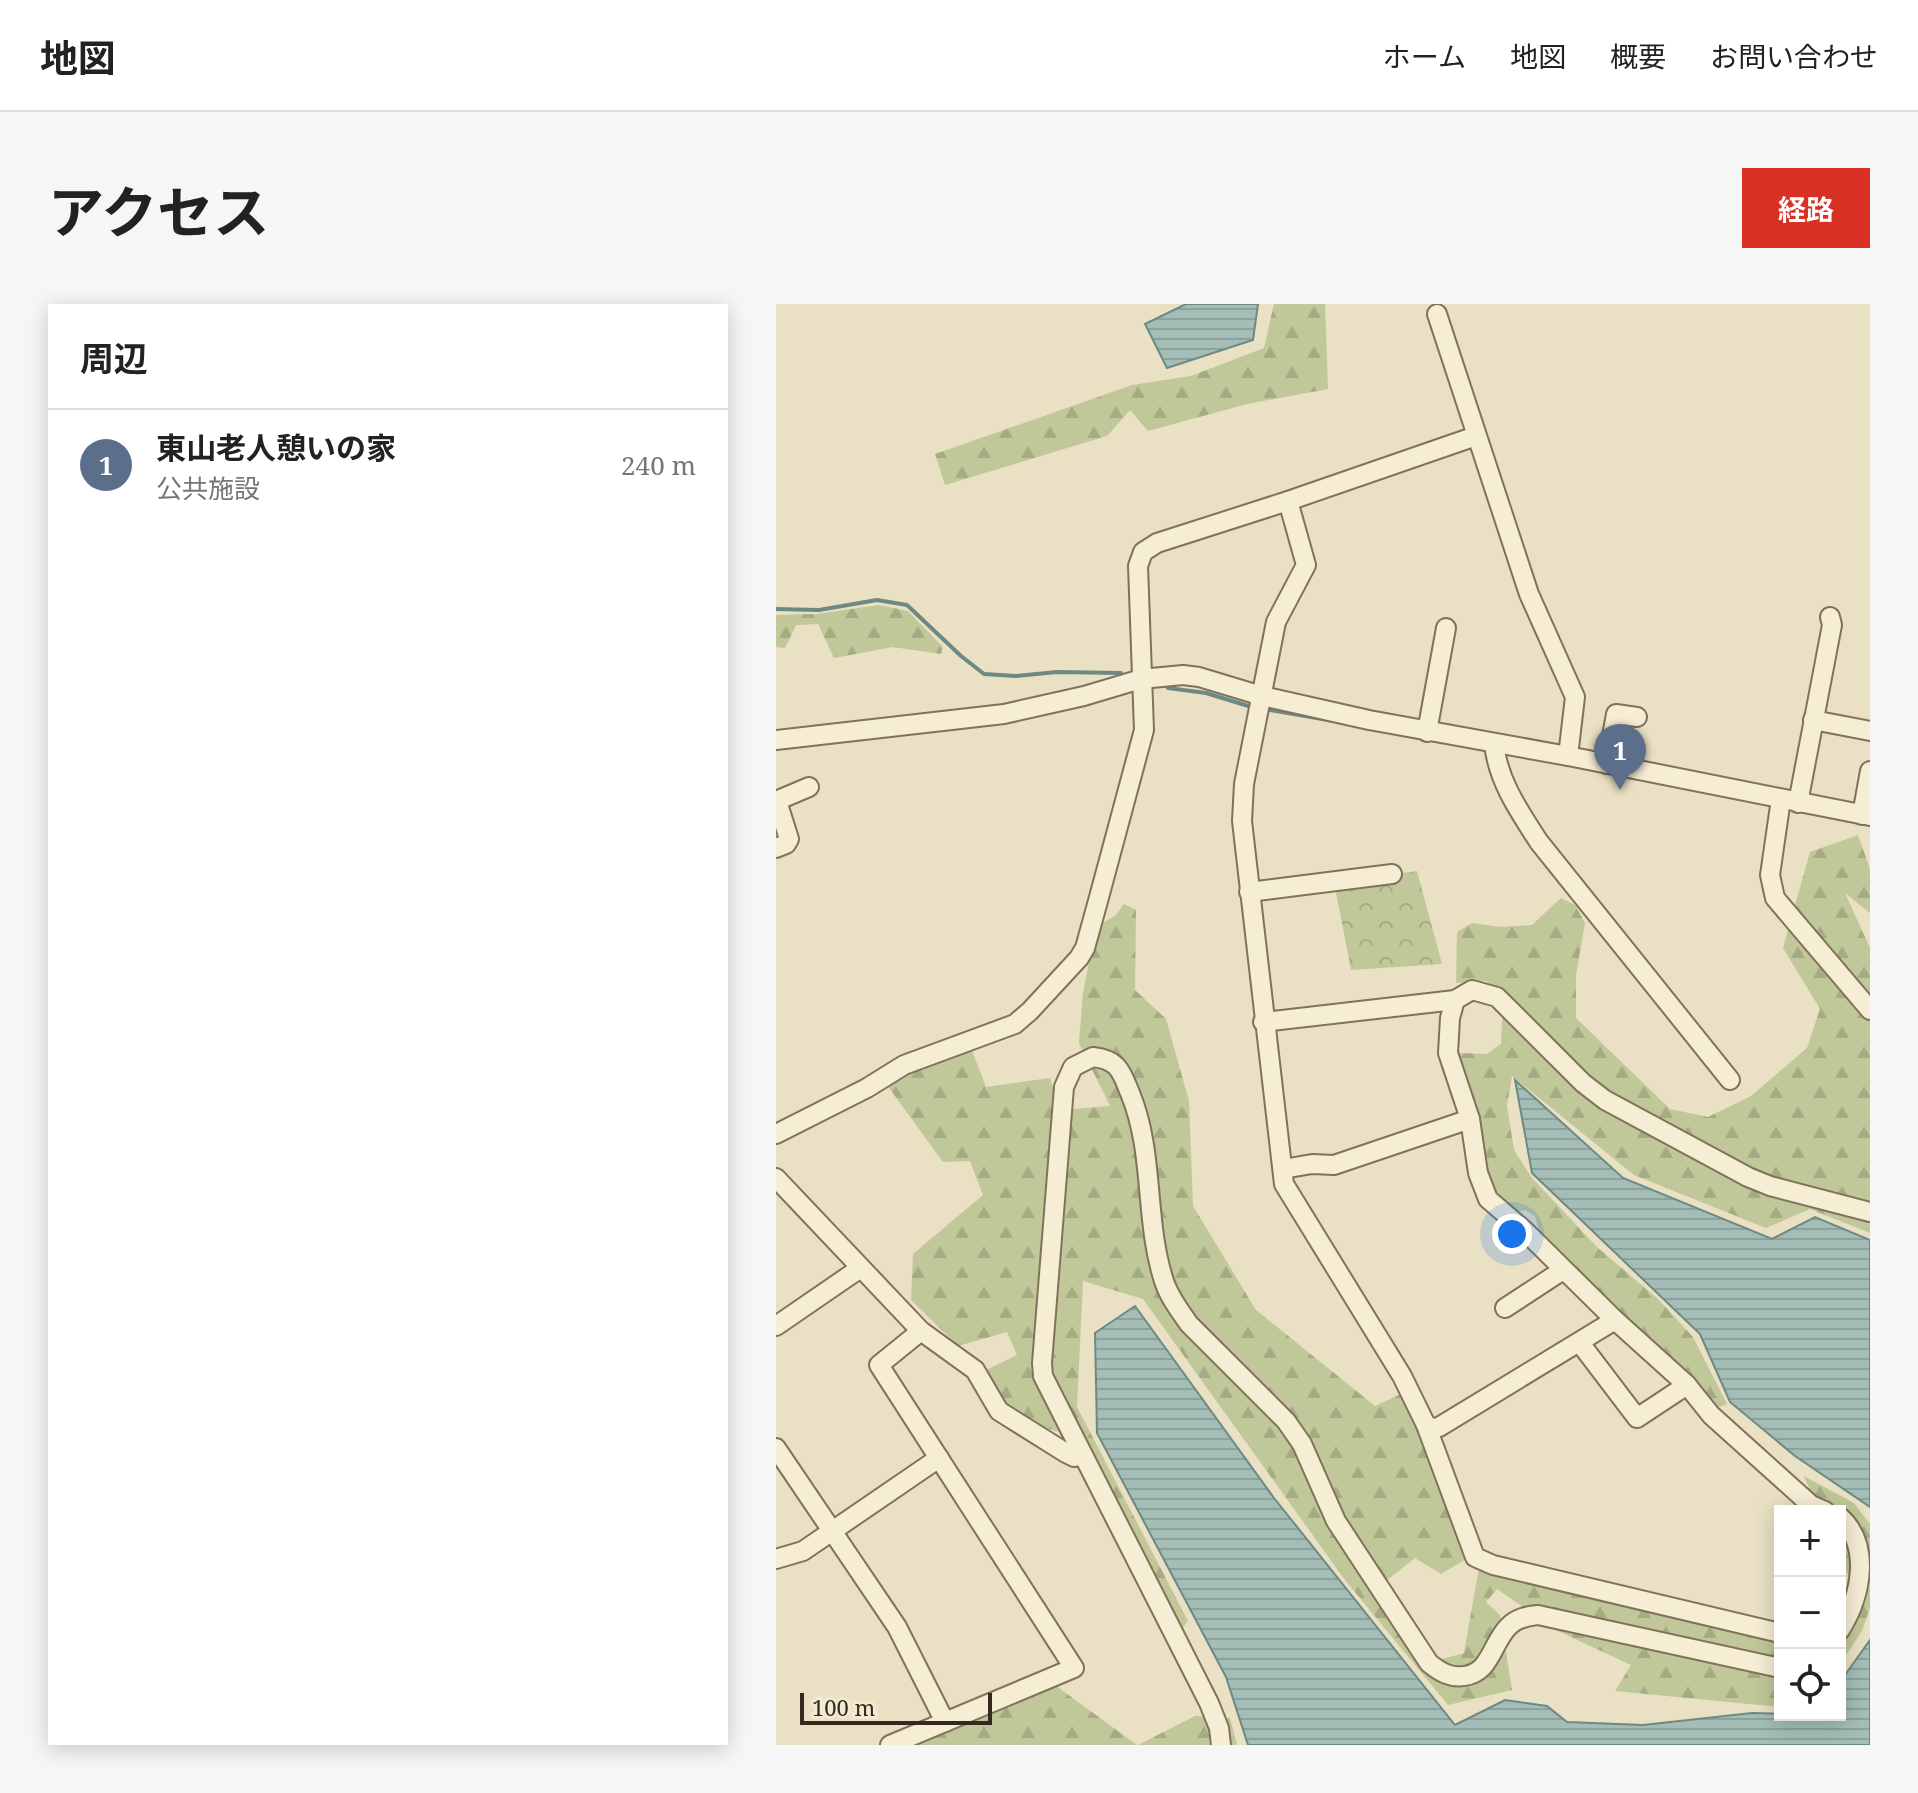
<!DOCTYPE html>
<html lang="ja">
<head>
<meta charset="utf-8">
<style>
	body { margin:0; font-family:"Noto Serif","Noto Sans JP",serif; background:#f6f6f6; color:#222 }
	.controls { position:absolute; right:24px; bottom:24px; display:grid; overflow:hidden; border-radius:0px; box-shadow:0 4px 20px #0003 }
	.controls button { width:72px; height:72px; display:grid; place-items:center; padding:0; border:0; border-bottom:2px solid #e0e0e0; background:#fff; color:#222; font:40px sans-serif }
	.scale { position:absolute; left:24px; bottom:20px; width:192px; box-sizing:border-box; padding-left:8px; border:4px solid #33291e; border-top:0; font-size:22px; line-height:28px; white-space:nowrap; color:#33291e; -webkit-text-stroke:6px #f2ead1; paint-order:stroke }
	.you { position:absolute; left:736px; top:930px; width:28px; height:28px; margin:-20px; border:6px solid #fff; border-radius:50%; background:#1a73e8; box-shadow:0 0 0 12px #1a73e833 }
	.badge { display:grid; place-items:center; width:52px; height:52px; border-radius:50%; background:#d93025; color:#fff; font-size:26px; font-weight:700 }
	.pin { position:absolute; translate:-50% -66px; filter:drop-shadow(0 2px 4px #0008) }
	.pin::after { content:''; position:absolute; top:42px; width:28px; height:24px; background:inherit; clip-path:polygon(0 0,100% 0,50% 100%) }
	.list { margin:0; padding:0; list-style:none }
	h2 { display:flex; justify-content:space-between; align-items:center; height:104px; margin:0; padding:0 32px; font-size:34px }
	h2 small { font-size:26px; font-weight:400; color:#767676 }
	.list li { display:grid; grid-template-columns:52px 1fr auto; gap:24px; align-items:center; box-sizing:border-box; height:112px; padding:0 32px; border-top:2px solid #e0e0e0 }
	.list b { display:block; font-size:30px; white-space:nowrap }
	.list p { margin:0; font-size:26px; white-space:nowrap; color:#767676 }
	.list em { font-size:26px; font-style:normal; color:#767676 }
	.icon { flex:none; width:44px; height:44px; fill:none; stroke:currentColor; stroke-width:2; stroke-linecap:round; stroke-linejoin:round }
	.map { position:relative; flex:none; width:1094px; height:1441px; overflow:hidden; border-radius:0px }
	header { display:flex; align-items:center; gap:48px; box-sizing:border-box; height:112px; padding:0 40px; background:#fff; border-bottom:2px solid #e0e0e0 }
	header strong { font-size:38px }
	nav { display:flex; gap:44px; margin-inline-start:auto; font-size:28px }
	.intro { display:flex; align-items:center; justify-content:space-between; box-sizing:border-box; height:192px; padding:0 48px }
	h1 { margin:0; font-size:56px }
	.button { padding:20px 36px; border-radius:0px; background:#d93025; color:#fff; font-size:28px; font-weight:700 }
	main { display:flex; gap:48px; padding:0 48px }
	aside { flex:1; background:#fff; border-radius:0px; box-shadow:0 4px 20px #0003 }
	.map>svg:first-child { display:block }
</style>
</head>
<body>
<header>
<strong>地図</strong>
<nav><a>ホーム</a><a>地図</a><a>概要</a><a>お問い合わせ</a></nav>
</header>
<div class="intro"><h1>アクセス</h1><a class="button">経路</a></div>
<main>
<aside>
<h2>周辺<small></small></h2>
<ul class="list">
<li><span class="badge" style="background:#5c6f8a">1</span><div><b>東山老人憩いの家</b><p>公共施設</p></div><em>240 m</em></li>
</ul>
</aside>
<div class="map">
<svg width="1094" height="1441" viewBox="0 0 1094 1441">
	<defs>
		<pattern id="forest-firs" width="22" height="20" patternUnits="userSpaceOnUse" patternTransform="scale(2)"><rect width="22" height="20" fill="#c0c798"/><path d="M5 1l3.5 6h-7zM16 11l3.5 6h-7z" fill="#a5ab83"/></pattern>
		<pattern id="park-crowns" width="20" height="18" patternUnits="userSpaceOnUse" patternTransform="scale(2)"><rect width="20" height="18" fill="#c0c798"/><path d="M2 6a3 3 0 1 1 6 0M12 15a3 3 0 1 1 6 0" fill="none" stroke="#a5ab83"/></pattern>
		<pattern id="water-rules" width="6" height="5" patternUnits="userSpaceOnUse" patternTransform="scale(2)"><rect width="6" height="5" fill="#a4bdb7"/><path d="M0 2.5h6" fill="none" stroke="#8ea29d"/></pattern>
	</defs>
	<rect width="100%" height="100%" fill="#eae0c3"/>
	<g fill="url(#forest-firs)">
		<path d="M498,0H549L552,85L471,100L372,127L354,106L331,132L169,181L159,150L356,81L415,72L488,44Z"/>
		<path d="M103,301L132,307L167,343L165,350L117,343L58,354L42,320L20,321L9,344L0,343V311L40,310Z"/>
		<path d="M1082,531L1094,565V609L1069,589L1094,644V929L1034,905L990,924L858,871L736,772L731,802L738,846L756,874L821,943L882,995L917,1033L951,1100L941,1104L842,1012L765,936L759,912L749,906L735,909L711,881L701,815L682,749L711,750L725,740L727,692L710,677L680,679L681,628L696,619L725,623L756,621L785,594L799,601L809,619L800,671V714L894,805L932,813L975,792L1031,744L1044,705L1007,644L1034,548Z"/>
		<path d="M348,600L360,606L359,686L390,715L413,797L417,902L480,1006L599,1102L627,1089L692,1254L665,1270L639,1254L601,1284L663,1356L688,1349L704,1258L994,1338L1004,1331V1403L839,1387L855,1361L782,1327L721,1285L710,1298L724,1311L736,1386L672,1401L569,1276L367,995L307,977L301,1103L412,1317L404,1327L302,1134L270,1124L242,1126L210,1066L241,1051L231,1028L182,1042L135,996L137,950L207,891L194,857L167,858L111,781L193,739L210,783L274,774L284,806L334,802L303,739L307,689L320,623L340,611Z"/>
		<path d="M1028,1172L1078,1199L1094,1220V1304L1086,1327L1064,1360V1293L1078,1284L1064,1254V1207H1043Z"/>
		<path d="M276,1379L361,1441H127Z"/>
		<path d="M419,1412L454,1414L461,1441H362Z"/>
	</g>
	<path fill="url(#park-crowns)" d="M641,567L666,660L575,666L558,578Z"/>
	<g fill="url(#water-rules)" stroke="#6c8a84" stroke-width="2">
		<path d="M410,0H482L477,36L391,64L369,20Z"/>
		<path d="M739,776L847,874L996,935L1039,913L1094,936V1203L1019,1152L954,1098L924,1030L756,869Z"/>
		<path d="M359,1002L498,1194L679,1421L729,1396L771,1402L791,1418L867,1421L976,1409L1064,1411V1378L1094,1336V1441H472L450,1373L321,1129L319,1029Z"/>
	</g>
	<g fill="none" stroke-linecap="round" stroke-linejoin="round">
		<g stroke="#6c8a84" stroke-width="4">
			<path d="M0,305L43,306L101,296L131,301L185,352L208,370L240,372L281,368L345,369"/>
			<path d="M392,384L430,389L479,404"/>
			<path d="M488,405L558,417"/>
		</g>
		<defs>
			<g id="minor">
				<path d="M661,10L753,290L799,393L792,452"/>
				<path d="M512,197L530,261L500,318L468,480L466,517L508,880L626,1072L650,1121L699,1253L717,1261L1004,1329"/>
				<path d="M1037,416L1094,427"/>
				<path d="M651,428L670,324"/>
				<path d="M0,436L228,410L308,392L365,375L407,371L423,373L486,392L593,416L792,452L1094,512"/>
				<path d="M718,440C722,477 743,507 763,538L954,776"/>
				<path d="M831,460L840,410L861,413"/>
				<path d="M1005,495L994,571L999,594L1094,706"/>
				<path d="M0,497L33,483"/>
				<path d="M1022,499L1056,321L1054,313"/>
				<path d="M1086,511L1094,467"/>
				<path d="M0,544L10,540L13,535L1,497"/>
				<path d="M473,588L616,570"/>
				<path d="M487,718L679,696"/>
				<path d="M0,830L91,784L128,761L239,720L254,707L303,654L309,644L322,597L368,426L362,262L367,248L381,239L512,197L700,132"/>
				<path d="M507,865L536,860L558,861L694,815"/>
				<path d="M0,874L145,1027L199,1066L223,1107L290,1149L298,1153L306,1151"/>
				<path d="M729,1004L787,966"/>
				<path d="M0,1022L83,965"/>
				<path d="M804,1039L861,1114L911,1081"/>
				<path d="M650,1121L656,1124L663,1123L839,1016"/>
				<path d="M0,1144L121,1323L169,1418"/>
				<path d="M1049,1207L1035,1201L935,1111L911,1081L839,1016L749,927L712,895L702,869L694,815L672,749L674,714L679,696L696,686L721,693L807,779L829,796L972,873L994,882L1094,908"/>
				<path d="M1064,1213C1094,1240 1087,1289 1064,1326"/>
				<path d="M0,1255L27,1247L163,1154"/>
				<path d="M114,1441L298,1364L103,1061L145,1027"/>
				<path d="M445,1441L443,1424L433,1399L267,1072L266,1059L288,783L297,763L317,753C326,754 334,756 340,762C347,769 350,780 354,789C379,849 368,916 388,977C393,993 404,1007 413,1020L510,1117L526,1140L560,1217L653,1359C664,1368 674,1374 688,1372C715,1369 716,1338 733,1322C741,1314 751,1312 762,1311L1004,1364"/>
			</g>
		</defs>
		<use href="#minor" stroke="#82715b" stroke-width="22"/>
		<use href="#minor" stroke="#f6edd5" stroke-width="18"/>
	</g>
</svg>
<div class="controls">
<button>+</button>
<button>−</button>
<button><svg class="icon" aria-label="locate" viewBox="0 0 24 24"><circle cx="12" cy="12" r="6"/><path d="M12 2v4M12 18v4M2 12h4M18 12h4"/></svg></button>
</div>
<div class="scale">100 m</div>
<div class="you"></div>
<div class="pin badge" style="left:844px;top:486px;background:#5c6f8a">1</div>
</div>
</main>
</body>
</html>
